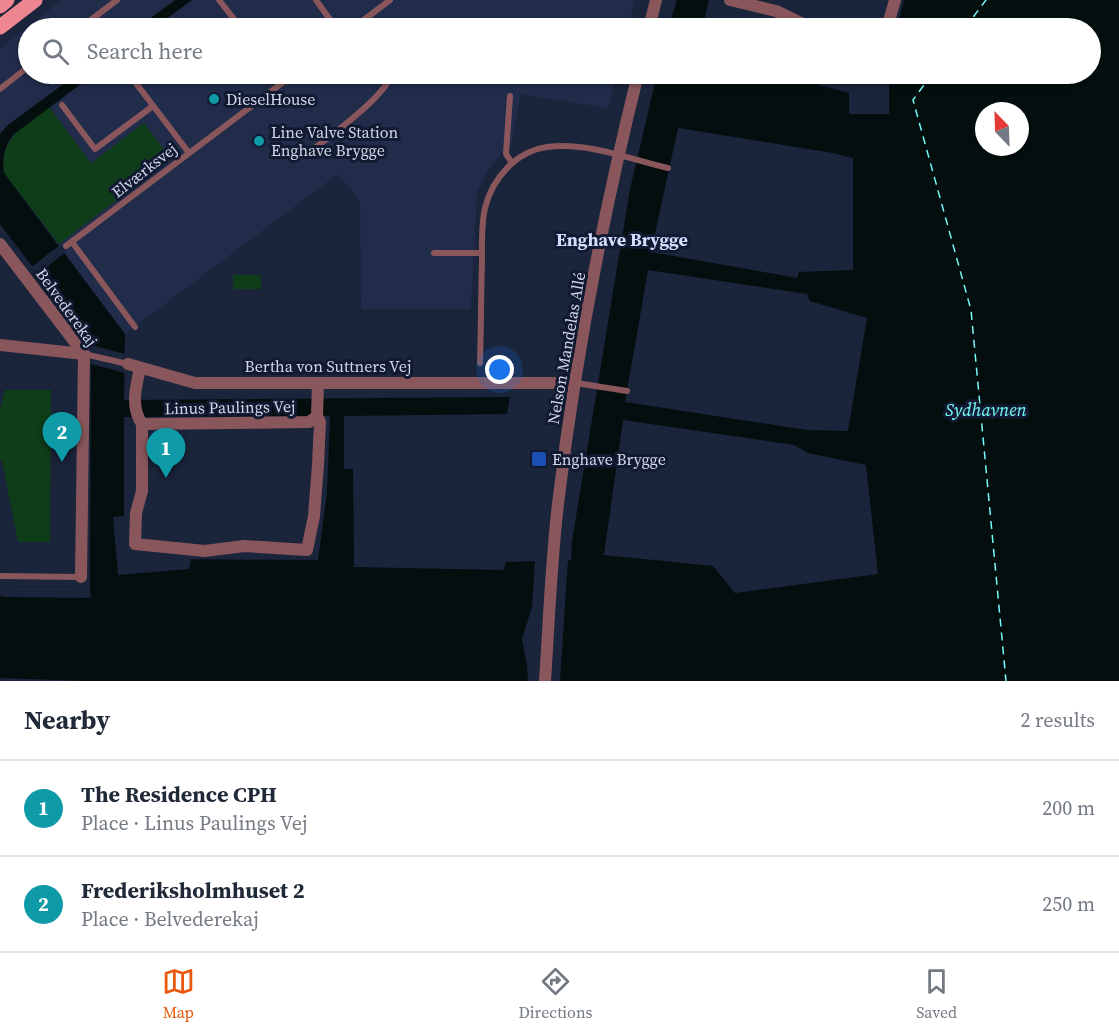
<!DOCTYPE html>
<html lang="en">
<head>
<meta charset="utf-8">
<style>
	body { margin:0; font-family:"Source Serif 4",serif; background:#f6f6f7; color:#1f2937 }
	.compass { position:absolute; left:975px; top:102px; width:54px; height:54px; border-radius:50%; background:#fff; box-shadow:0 2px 4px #0004; rotate:337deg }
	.you { position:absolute; left:500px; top:370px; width:21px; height:21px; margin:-15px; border:4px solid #fff; border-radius:50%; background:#1a73e8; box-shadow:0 0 0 9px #1a73e833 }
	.badge { display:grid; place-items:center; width:39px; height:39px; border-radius:50%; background:#ea580c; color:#fff; font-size:20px; font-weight:700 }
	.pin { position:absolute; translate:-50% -50px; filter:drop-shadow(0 2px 3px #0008) }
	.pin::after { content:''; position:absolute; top:32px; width:21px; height:18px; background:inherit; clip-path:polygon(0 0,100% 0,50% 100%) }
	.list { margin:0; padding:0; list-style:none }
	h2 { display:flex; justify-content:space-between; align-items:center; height:78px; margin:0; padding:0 24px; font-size:26px }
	h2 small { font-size:20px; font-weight:400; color:#747a83 }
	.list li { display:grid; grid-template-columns:39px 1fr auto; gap:18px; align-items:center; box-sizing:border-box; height:96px; padding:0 24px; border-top:2px solid #e0e1e3 }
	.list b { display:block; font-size:22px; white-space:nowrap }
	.list p { margin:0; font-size:20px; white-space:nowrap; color:#747a83 }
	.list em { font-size:20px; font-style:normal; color:#747a83 }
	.icon { flex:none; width:33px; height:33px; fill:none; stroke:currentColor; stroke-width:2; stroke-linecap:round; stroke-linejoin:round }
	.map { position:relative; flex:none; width:1119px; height:681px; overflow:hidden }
	.search { position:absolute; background:#fff; box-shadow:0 2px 4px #0004; left:18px; right:18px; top:18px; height:66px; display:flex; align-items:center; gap:15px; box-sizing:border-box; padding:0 21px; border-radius:33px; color:#747a83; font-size:22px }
	.sheet { height:270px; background:#fff }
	nav { display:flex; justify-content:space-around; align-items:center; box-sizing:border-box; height:84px; border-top:2px solid #e0e1e3; background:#fff; font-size:16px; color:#747a83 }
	nav a { display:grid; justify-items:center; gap:3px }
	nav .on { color:#ea580c }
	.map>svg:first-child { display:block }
</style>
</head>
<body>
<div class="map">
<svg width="1119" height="681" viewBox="0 0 1119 681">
	<rect width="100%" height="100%" fill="#1a243b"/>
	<path fill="#202c49" d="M62,0H635L628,28H28V74H617L608,108L521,94L511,146L501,154L488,171L477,192L471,309H361L360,202L338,174L125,334L0,168V48Z"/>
	<g fill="#0f3d19">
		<path d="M49,107L91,163L144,123L171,159L59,244L4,173C0,137 23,126 49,107Z"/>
		<rect x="233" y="275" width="28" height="14"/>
		<path d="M5,390H51L50,542H18L2,461H0V409Z"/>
	</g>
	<g fill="#040e0e" fill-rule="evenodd">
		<path d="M175,0H192L154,28H137Z"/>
		<path d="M677,0H709L703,24L718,28H668Z"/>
		<path d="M904,0H1119V681H88L0,678V586L90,587L91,344L0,224V134L8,125L77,74H94L13,135C4,148 2,158 4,173L125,334L124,400L510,397L507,414L344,416V469H353L354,567L504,570L506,562L571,560L572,541L630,189L657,74H790L789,77L849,93V114H889V74H1090V28H897ZM984,111H1020V147H984ZM678,128L833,153L853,158V270L799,272L797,278L651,252ZM648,270L807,294L810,301L867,318L848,431L807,430L625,402ZM330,416L327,493L318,560L124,559V417ZM623,420L794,445L808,453L866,465L878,574L735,593L713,566L604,555Z"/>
	</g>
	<g fill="#1a243b">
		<path d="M61,244L67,251L36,276L30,268Z"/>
		<path d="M91,345L125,354V373L91,364Z"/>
		<path d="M124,516V559H191L189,569L118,575L113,517Z"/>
		<path d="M568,560L560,681H528L527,666L522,639L532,607L535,561Z"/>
		<path d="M0,586L90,587L91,598L4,597L0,596Z"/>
	</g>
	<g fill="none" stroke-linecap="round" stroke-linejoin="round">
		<g stroke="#74fbfa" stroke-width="1.5" stroke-dasharray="8 6" stroke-linecap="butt">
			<path d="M965,28L986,0"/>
			<path d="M932,74L913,100L971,310L1006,681"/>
		</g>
		<g stroke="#89575b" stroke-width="6">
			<path d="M219,0L241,28"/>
			<path d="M316,0L336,28"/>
			<path d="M80,28L117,0"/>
			<path d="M353,28L390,0"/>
			<path d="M129,74L189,153"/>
			<path d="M275,74L282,82"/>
			<path d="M0,89L28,67"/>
			<path d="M510,96L506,154L512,163"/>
			<path d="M62,105L95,149L153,106"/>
			<path d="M307,154C326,139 388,95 391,74"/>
			<path d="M72,242L135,327"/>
			<path d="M66,246L294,74"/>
			<path d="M434,253H482"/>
			<path d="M84,354L128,364"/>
			<path d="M480,363C481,329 481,296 482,262C482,245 481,225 485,208C492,179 516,151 547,147C588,142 629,159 668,168"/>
			<path d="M576,383L627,391"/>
			<path d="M0,576L81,577"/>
		</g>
		<g stroke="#89575b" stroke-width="12">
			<path d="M730,0L776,11L811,28"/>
			<path d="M649,28L656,0"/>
			<path d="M887,28L895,0"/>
			<path d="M0,244L84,354L81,577"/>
			<path d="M0,345L84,354"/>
			<path d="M128,364L195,383H576"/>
			<path d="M140,368C136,387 130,406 142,424V491L136,513L135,544L205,551L244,546L307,550L314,516L318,465L320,422L317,416L318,383"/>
			<path d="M142,424L309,422L317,416"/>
			<path d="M545,681C549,622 551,563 558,504C575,359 603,215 638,74"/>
		</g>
		<g stroke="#ed8690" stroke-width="15">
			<path d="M0,6L7,0"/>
			<path d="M0,27L35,0"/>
		</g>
	</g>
	<g fill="#0f9aa8" stroke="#111a31" stroke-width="2">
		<circle cx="214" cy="99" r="6"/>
		<circle cx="259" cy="141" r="6"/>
	</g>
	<rect fill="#1a4fb4" stroke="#111a31" stroke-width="2" x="531" y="451" width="16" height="16" rx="3"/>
	<g text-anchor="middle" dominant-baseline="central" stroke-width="6" stroke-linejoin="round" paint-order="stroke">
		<g font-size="16" fill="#d0d7e7" stroke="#111a31" text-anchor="start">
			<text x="226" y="99">DieselHouse</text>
			<text x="271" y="132">Line Valve Station<tspan x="271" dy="18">Enghave Brygge</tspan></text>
			<text x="552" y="459">Enghave Brygge</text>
		</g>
		<g font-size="16" fill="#d0d7e7" stroke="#111a31">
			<text transform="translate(144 170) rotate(-38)">Elværksvej</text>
			<text transform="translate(67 307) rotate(54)">Belvederekaj</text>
			<text transform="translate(566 348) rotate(-80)">Nelson Mandelas Allé</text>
			<text x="328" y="366">Bertha von Suttners Vej</text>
			<text transform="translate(230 407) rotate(-1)">Linus Paulings Vej</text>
		</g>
		<g font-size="18" font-weight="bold" fill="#d1deff" stroke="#111a31">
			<text x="622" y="239">Enghave Brygge</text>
		</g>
		<g font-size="18" font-style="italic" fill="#74fbfa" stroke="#111a31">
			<text x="986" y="409">Sydhavnen</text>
		</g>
	</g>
</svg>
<svg class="compass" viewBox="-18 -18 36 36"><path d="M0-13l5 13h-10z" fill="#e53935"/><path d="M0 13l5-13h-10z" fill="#747a83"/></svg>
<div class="you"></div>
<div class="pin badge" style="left:166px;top:478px;background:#0f9aa8">1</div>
<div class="pin badge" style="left:62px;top:462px;background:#0f9aa8">2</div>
<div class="search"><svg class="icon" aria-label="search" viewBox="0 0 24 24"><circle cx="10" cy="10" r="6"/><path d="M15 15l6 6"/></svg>Search here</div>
</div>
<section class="sheet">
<h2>Nearby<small>2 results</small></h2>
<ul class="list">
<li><span class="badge" style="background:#0f9aa8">1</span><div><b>The Residence CPH</b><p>Place · Linus Paulings Vej</p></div><em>200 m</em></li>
<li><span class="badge" style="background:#0f9aa8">2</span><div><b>Frederiksholmhuset 2</b><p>Place · Belvederekaj</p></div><em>250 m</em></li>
</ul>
</section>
<nav>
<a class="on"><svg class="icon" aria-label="map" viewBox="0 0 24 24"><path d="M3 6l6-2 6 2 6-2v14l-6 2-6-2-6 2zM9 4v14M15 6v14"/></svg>Map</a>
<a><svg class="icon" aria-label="directions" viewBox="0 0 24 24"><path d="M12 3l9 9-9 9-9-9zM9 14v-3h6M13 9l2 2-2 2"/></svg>Directions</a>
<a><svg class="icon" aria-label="saved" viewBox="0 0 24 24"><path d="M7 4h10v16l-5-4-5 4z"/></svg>Saved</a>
</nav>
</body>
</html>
